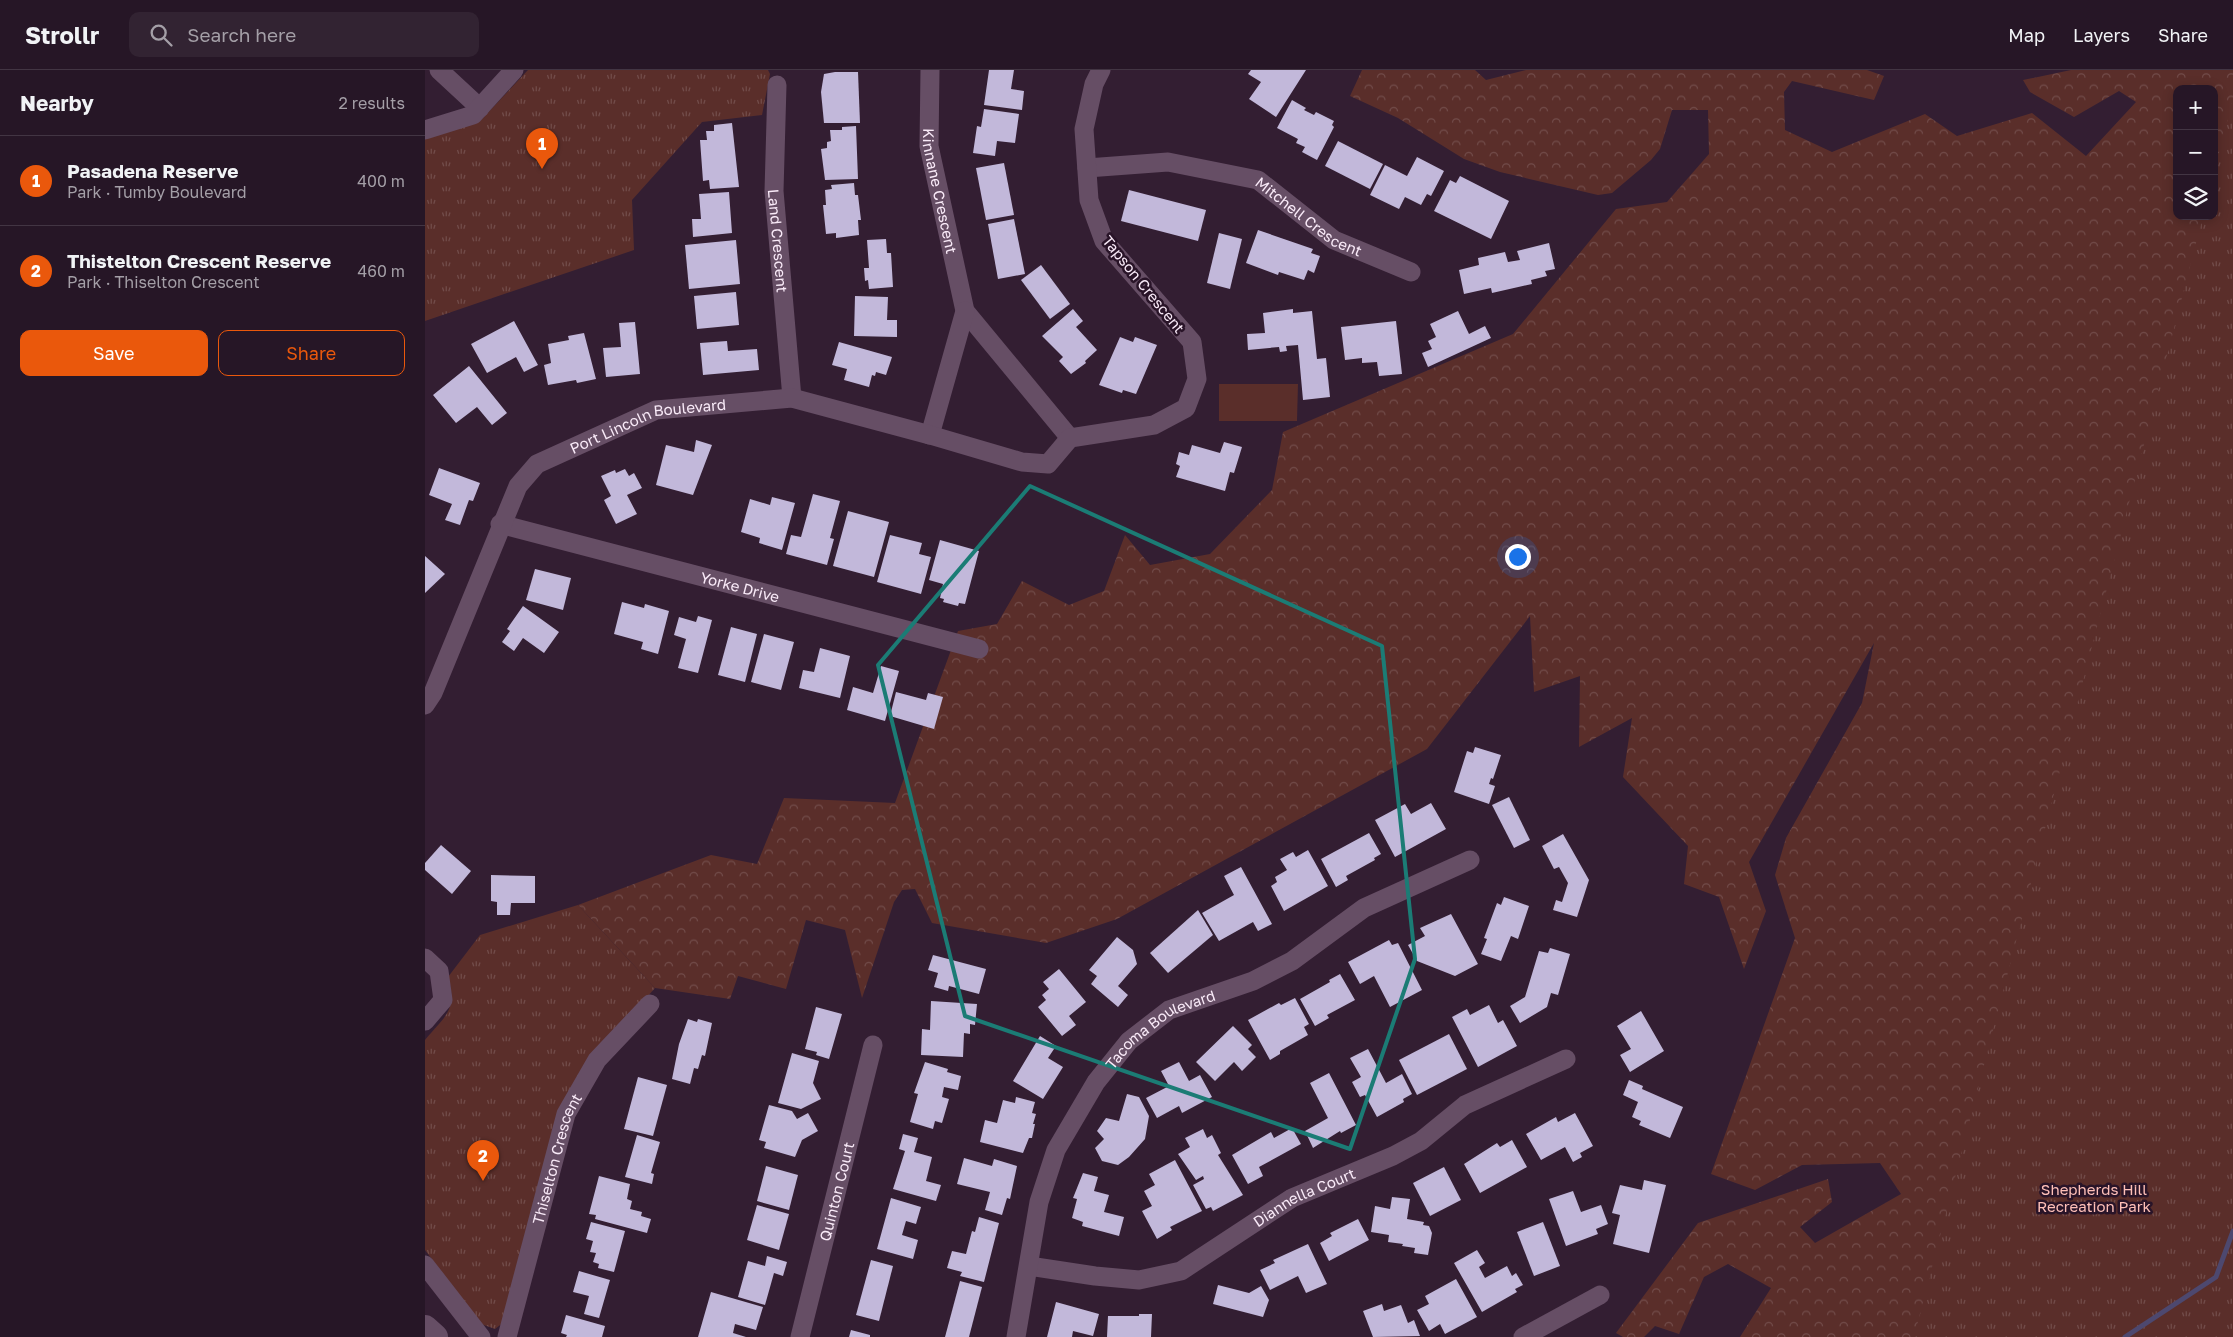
<!DOCTYPE html>
<html lang="en">
<head>
<meta charset="utf-8">
<style>
	body { margin:0; font-family:"Golos Text",sans-serif; background:#322332; color:#f1f3f6 }
	.controls { position:absolute; right:15px; top:15px; display:grid; overflow:hidden; border-radius:10px; box-shadow:0 2px 12px #0003 }
	.controls button { width:45px; height:45px; display:grid; place-items:center; padding:0; border:0; border-bottom:1px solid #423543; background:#261626; color:#f1f3f6; font:25px sans-serif }
	.you { position:absolute; left:1092px; top:486px; width:18px; height:18px; margin:-12px; border:4px solid #fff; border-radius:50%; background:#1a73e8; box-shadow:0 0 0 8px #1a73e833 }
	.badge { display:grid; place-items:center; width:32px; height:32px; border-radius:50%; background:#ea580c; color:#fff; font-size:16px; font-weight:700 }
	.pin { position:absolute; translate:-50% -41px; filter:drop-shadow(0 1px 2px #0008) }
	.pin::after { content:''; position:absolute; top:26px; width:18px; height:15px; background:inherit; clip-path:polygon(0 0,100% 0,50% 100%) }
	.list { margin:0; padding:0; list-style:none }
	h2 { display:flex; justify-content:space-between; align-items:center; height:65px; margin:0; padding:0 20px; font-size:21px }
	h2 small { font-size:16px; font-weight:400; color:#a49fa7 }
	.list li { display:grid; grid-template-columns:32px 1fr auto; gap:15px; align-items:center; box-sizing:border-box; height:90px; padding:0 20px; border-top:1px solid #423543 }
	.list b { display:block; font-size:19px; white-space:nowrap }
	.list p { margin:0; font-size:16px; white-space:nowrap; color:#a49fa7 }
	.list em { font-size:16px; font-style:normal; color:#a49fa7 }
	.actions { display:flex; gap:10px; padding:15px 20px }
	.actions a { flex:1; padding:11px 0; border:1px solid #ea580c; border-radius:10px; text-align:center; font-size:18px; color:#ea580c }
	.actions .main { background:#ea580c; color:#fff }
	.icon { flex:none; width:28px; height:28px; fill:none; stroke:currentColor; stroke-width:2; stroke-linecap:round; stroke-linejoin:round }
	.map { position:relative; flex:none; width:1808px; height:1267px; overflow:hidden }
	header { display:flex; align-items:center; gap:30px; box-sizing:border-box; height:70px; padding:0 25px; background:#261626; border-bottom:1px solid #423543 }
	header strong { font-size:24px }
	nav { display:flex; gap:28px; margin-inline-start:auto; font-size:18px }
	.search { width:350px; height:45px; background:#322332; display:flex; align-items:center; gap:12px; box-sizing:border-box; padding:0 18px; border-radius:10px; color:#a49fa7; font-size:19px }
	main { display:flex }
	aside { flex:1; background:#261626 }
	.map>svg:first-child { display:block }
</style>
</head>
<body>
<header>
<strong>Strollr</strong>
<div class="search"><svg class="icon" aria-label="search" viewBox="0 0 24 24"><circle cx="10" cy="10" r="6"/><path d="M15 15l6 6"/></svg>Search here</div>
<nav><a>Map</a><a>Layers</a><a>Share</a></nav>
</header>
<main>
<aside>
<h2>Nearby<small>2 results</small></h2>
<ul class="list">
<li><span class="badge">1</span><div><b>Pasadena Reserve</b><p>Park · Tumby Boulevard</p></div><em>400 m</em></li>
<li><span class="badge">2</span><div><b>Thistelton Crescent Reserve</b><p>Park · Thiselton Crescent</p></div><em>460 m</em></li>
</ul>
<div class="actions"><a class="main">Save</a><a>Share</a></div>
</aside>
<div class="map">
<svg width="1808" height="1267" viewBox="0 0 1808 1267">
	<defs>
		<pattern id="forest-crowns" width="20" height="18" patternUnits="userSpaceOnUse" patternTransform="scale(1.25)"><rect width="20" height="18" fill="#5a2e2a"/><path d="M2 6a3 3 0 1 1 6 0M12 15a3 3 0 1 1 6 0" fill="none" stroke="#724c4a"/></pattern>
		<pattern id="park-tufts" width="24" height="20" patternUnits="userSpaceOnUse" patternTransform="scale(1.25)"><rect width="24" height="20" fill="#5a2e2a"/><path d="M3 7l-1-3M5 7V3M7 7l1-3M15 17l-1-3M17 17v-4M19 17l1-3" fill="none" stroke="#724c4a"/></pattern>
	</defs>
	<rect width="100%" height="100%" fill="#331e32"/>
	<path fill="#5a2e2a" d="M794,314H873L872,351H794Z"/>
	<path fill="url(#forest-crowns)" fill-rule="evenodd" d="M937,0H1050L1061,10L1101,0H1442L1459,6L1449,30L1367,11L1359,22L1360,60L1407,82L1500,44L1532,66L1607,43L1661,86L1711,32L1694,21L1649,47L1605,22L1598,10L1646,0H1808V1267H1315L1346,1218L1303,1194L1279,1207L1254,1264L1230,1256L1219,1267H1198L1191,1263L1273,1153L1403,1109L1407,1132L1375,1157L1390,1173L1476,1124L1455,1093L1377,1095L1330,1120L1286,1104L1370,868L1350,805L1361,768L1437,633L1449,573L1324,792L1341,841L1319,899L1294,827L1259,814L1263,776L1198,707L1207,648L1154,677L1155,606L1109,622L1105,546L1002,679L692,849L621,873L507,853L490,819L477,820L469,832L437,928L420,860L381,850L361,919L313,906L305,929L230,918L153,835L286,785L332,794L359,728L470,733L533,561L572,554L597,511L644,535L679,521L700,465L725,495L785,484L847,420L858,362L1088,264L1191,139L1242,132L1284,84L1283,40H1247L1235,79L1226,90L1187,123L1173,125L1075,102L1039,89L973,48L925,26ZM1752,19H1789V146H1752Z"/>
	<g fill="url(#park-tufts)">
		<path d="M103,0H343L345,4L337,45L277,52L207,130L209,180L0,251V69L56,50Z"/>
		<path d="M1808,29V1267H1489L1778,146H1789V102Z"/>
		<path d="M153,835L230,918L157,1000L79,1252L70,1259L56,1254L0,1180V970C20,946 33,940 23,907L55,865Z"/>
	</g>
	<g fill="none" stroke-linecap="round" stroke-linejoin="round">
		<path stroke="#4d486f" stroke-width="5" d="M1700,1267L1791,1207L1808,1161"/>
	</g>
	<g fill="#c2b8da">
		<path d="M564,0H589L586,19L599,21L597,40L559,35Z"/>
		<path d="M826,0H881L851,47L824,29L836,12L823,4Z"/>
		<path d="M410,2H433L435,53H399L396,22L399,4Z"/>
		<path d="M867,30L881,38L879,40L889,45L891,42L909,51L907,55L909,57L892,90L877,82L880,77L871,73L873,69L852,58Z"/>
		<path d="M559,39L594,44L590,73L572,71L570,86L548,83L552,56L556,57Z"/>
		<path d="M307,53L314,117L285,119L284,110L278,111L275,70H282L281,61H289V55Z"/>
		<path d="M431,56L433,109L400,110L396,79L402,78V72L406,71L405,60H417V57Z"/>
		<path d="M913,71L958,94L945,119L900,96Z"/>
		<path d="M992,87L1019,101L1006,126L1002,124L996,135L980,127L974,139L945,125L960,95L982,106Z"/>
		<path d="M579,93L589,145L561,150L551,98Z"/>
		<path d="M1035,106L1084,131L1066,169L1009,141L1025,110L1031,113Z"/>
		<path d="M429,113L430,125H433L436,150H433L434,165L411,168V163L401,164L398,135H401L400,120L407,119L406,115Z"/>
		<path d="M704,120L781,140L773,171L696,151Z"/>
		<path d="M304,122L307,163L268,167L267,149H276L274,124Z"/>
		<path d="M589,149L600,204L573,209L563,154Z"/>
		<path d="M833,160L888,179L886,183L895,186L889,203L883,200L879,210L854,202L853,205L821,193Z"/>
		<path d="M794,163L817,169L805,219L782,213Z"/>
		<path d="M461,169L462,183H466L468,217L444,219L443,210L440,211L439,198H444L442,170Z"/>
		<path d="M311,170L315,214L264,219L260,175Z"/>
		<path d="M1124,173L1130,199L1120,201L1122,206L1106,210L1107,214L1067,223L1066,218L1039,224L1034,200L1054,195L1053,188L1080,182L1083,192L1095,190L1092,181Z"/>
		<path d="M616,195L645,234L625,249L596,210Z"/>
		<path d="M311,222L314,255L272,259L269,226Z"/>
		<path d="M430,226L463,227L462,250H472V267L429,266Z"/>
		<path d="M648,239L658,251L651,257L672,280L660,291L661,293L646,304L634,291L638,287L617,266Z"/>
		<path d="M868,239V243L887,241L892,289L901,288L905,327L878,330L873,275L861,276L862,281L855,282L854,277L823,280L822,264L840,263L838,243Z"/>
		<path d="M1033,241L1044,264L1060,256L1066,268L1003,297L997,283L1007,279L1003,271L1011,267L1005,254Z"/>
		<path d="M89,251L113,295L99,302L91,287L62,303L46,274Z"/>
		<path d="M971,251L977,304L954,306L952,292L937,293V288L920,290L916,257Z"/>
		<path d="M210,252L215,304L181,307L178,278L196,277L194,253Z"/>
		<path d="M159,263L171,309L152,313L151,310L123,315L119,295L126,293L123,274L144,270L143,266Z"/>
		<path d="M695,267L708,272L710,267L732,275L711,324L698,320L697,323L674,315Z"/>
		<path d="M302,271L303,281L332,279L334,300L278,305L275,273Z"/>
		<path d="M414,272L467,287L461,305L451,302L450,306L447,305L444,317L419,310L422,299L407,295Z"/>
		<path d="M44,296L82,343L67,355L52,337L31,353L8,325Z"/>
		<path d="M271,370L287,375L268,425L231,415L241,375L269,382Z"/>
		<path d="M799,372L817,377L809,403L805,402L800,421L751,407L755,396L751,394L754,382L764,385L767,375L795,383Z"/>
		<path d="M14,398L55,413L48,431L44,430L35,455L20,450L27,434L4,425Z"/>
		<path d="M200,399L204,406L209,403L217,418L202,425L212,444L191,454L179,430L186,426L176,406L190,400L191,403Z"/>
		<path d="M388,424L415,431L405,468L409,469L402,495L361,484L366,465L376,467Z"/>
		<path d="M347,427L370,433L357,480L334,473L335,468L316,462L325,429L345,435Z"/>
		<path d="M423,441L464,452L449,507L408,496Z"/>
		<path d="M465,465L497,473L494,484L506,487L496,524L452,512Z"/>
		<path d="M515,470L554,481L540,534L534,533L533,536L518,532L519,529L515,528L518,514L504,510Z"/>
		<path d="M0,486L20,504L0,523Z"/>
		<path d="M110,499L146,508L138,540L101,530Z"/>
		<path d="M197,532L219,538L220,534L244,541L233,584L216,579L218,572L189,564Z"/>
		<path d="M98,536L134,562L119,583L98,568L89,581L77,572L85,561L82,559Z"/>
		<path d="M273,546L287,550L273,603L253,598L261,569L249,565L254,547L271,552Z"/>
		<path d="M306,557L332,564L320,612L293,605Z"/>
		<path d="M339,564L369,572L356,620L326,612Z"/>
		<path d="M395,578L425,586L415,628L374,618L378,600L389,602Z"/>
		<path d="M456,596L474,601L460,651L422,640L428,617L448,623Z"/>
		<path d="M471,622L501,630L503,623L518,627L509,659L465,646Z"/>
		<path d="M1050,677L1076,685L1068,709L1066,708L1064,714L1070,716L1064,734L1029,722L1042,681L1048,683Z"/>
		<path d="M1084,727L1105,770L1089,778L1067,735Z"/>
		<path d="M1006,733L1021,759L970,787L950,750L980,734L986,744Z"/>
		<path d="M944,763L956,784L949,788L950,790L921,806L923,810L911,817L896,789Z"/>
		<path d="M1138,764L1164,810L1152,847L1128,840L1131,830L1137,832L1143,813L1134,797L1129,799L1117,776Z"/>
		<path d="M16,775L46,801L27,824L0,800V793Z"/>
		<path d="M883,780L903,816L859,841L846,816L852,812L850,807L862,800L855,789L868,782L871,787Z"/>
		<path d="M816,797L847,854L833,861L828,852L794,871L777,843L809,825L799,806Z"/>
		<path d="M66,805L110,806V833H86L85,845H72V832L66,831Z"/>
		<path d="M1079,827L1104,836L1093,869L1086,866L1076,891L1056,884L1062,869L1059,868L1072,833L1076,835Z"/>
		<path d="M773,840L788,865L743,903L725,883Z"/>
		<path d="M1026,844L1053,894L1030,906L992,891L983,875L1000,866L995,858Z"/>
		<path d="M692,867L708,880L712,894L693,916L703,925L693,937L666,914L672,906L664,900Z"/>
		<path d="M964,870L967,875L973,873L997,920L965,937L949,906L935,914L923,892Z"/>
		<path d="M1125,878L1145,884L1133,925L1126,923L1122,937L1095,953L1085,936L1100,927L1114,881L1123,883Z"/>
		<path d="M508,885L561,899L554,924L524,916L523,921L509,917L513,903L503,900Z"/>
		<path d="M634,899L661,932L644,946L651,955L637,966L613,937L621,930L617,925L624,919L618,912Z"/>
		<path d="M915,904L930,930L902,945L904,948L890,956L875,929L905,912L904,910Z"/>
		<path d="M870,928L884,954L879,957L883,965L855,981V984L845,990L823,950L854,933L856,935Z"/>
		<path d="M506,931L552,934L550,955L545,954V964L539,963L538,987L496,985L497,959L505,960Z"/>
		<path d="M1064,935L1073,953L1078,950L1092,976L1053,997L1027,947L1042,939L1045,945Z"/>
		<path d="M391,937L417,944L404,989L391,985L392,982L380,979Z"/>
		<path d="M1216,941L1239,981L1205,1002L1195,985L1206,979L1192,956Z"/>
		<path d="M263,949L272,952L273,949L287,953L280,986L277,985L273,999L269,998L265,1014L247,1009L254,974Z"/>
		<path d="M808,956L827,975L823,979L831,987L817,1001L809,992L790,1011L771,992Z"/>
		<path d="M1024,964L1042,999L992,1025L974,990Z"/>
		<path d="M615,966L631,976L623,988L638,997L618,1029L588,1011Z"/>
		<path d="M943,979L961,1013L977,1004L987,1024L978,1029L979,1032L952,1047L940,1025L935,1027L927,1012L936,1007L925,988Z"/>
		<path d="M367,983L394,991L388,1013L396,1029L376,1039L353,1033Z"/>
		<path d="M500,992L523,999L522,1002L536,1006L533,1020L519,1017L517,1027L524,1029L517,1053L510,1051L508,1059L485,1052L493,1024L489,1023Z"/>
		<path d="M754,992L764,1011L775,1005L787,1027L757,1043L754,1036L732,1048L721,1028L744,1016L736,1001Z"/>
		<path d="M904,1003L931,1055L916,1063L915,1061L888,1078L880,1061L903,1048L885,1013Z"/>
		<path d="M213,1007L242,1015L228,1066L199,1059Z"/>
		<path d="M1204,1010L1218,1016L1217,1019L1258,1037L1245,1068L1214,1055L1216,1051L1207,1047L1213,1032L1198,1025Z"/>
		<path d="M702,1024L714,1027L724,1046L720,1069L704,1087L693,1095L677,1091L670,1078L679,1069L672,1061L681,1048L694,1051Z"/>
		<path d="M591,1027L610,1032L607,1043L611,1044L608,1054H610L607,1068H604L598,1083L555,1072L560,1050L572,1053L578,1030L590,1033Z"/>
		<path d="M344,1035L367,1041L372,1049L383,1043L393,1061L377,1070L370,1087L339,1078L341,1072L334,1070Z"/>
		<path d="M1150,1043L1168,1076L1155,1083L1157,1087L1148,1092L1140,1077L1116,1090L1101,1064L1131,1047L1133,1052Z"/>
		<path d="M867,1058L876,1074L834,1097L838,1106L823,1114L807,1085L846,1062L849,1068Z"/>
		<path d="M778,1059L782,1068L787,1065L796,1083L793,1085L818,1125L788,1141L786,1137L781,1139L768,1115L779,1109L778,1106L771,1110L753,1084L765,1077L760,1068Z"/>
		<path d="M478,1064L493,1068L489,1082L507,1087L501,1111L516,1115L511,1131L468,1119L480,1081L474,1079Z"/>
		<path d="M212,1065L235,1072L226,1103L229,1104L227,1114L200,1107Z"/>
		<path d="M1087,1070L1102,1097L1055,1123L1039,1094L1072,1073L1075,1077Z"/>
		<path d="M539,1088L567,1096L569,1089L592,1096L585,1129L582,1128L577,1145L560,1140L565,1122L532,1114Z"/>
		<path d="M750,1090L777,1141L745,1157L747,1160L732,1169L717,1141L727,1136L719,1121L730,1115L724,1104Z"/>
		<path d="M341,1096L373,1105L364,1140L332,1131Z"/>
		<path d="M1019,1097L1036,1130L1005,1146L988,1113Z"/>
		<path d="M658,1103L673,1107L669,1121L684,1125L679,1142L699,1147L694,1166L657,1156L658,1152L647,1148L652,1129L648,1128Z"/>
		<path d="M174,1106L205,1114L202,1129L207,1131L205,1139L217,1142L216,1146L226,1149L222,1163L170,1149L171,1145L164,1144Z"/>
		<path d="M1219,1110L1241,1115L1224,1183L1188,1174L1195,1145L1187,1143L1195,1115L1217,1120Z"/>
		<path d="M1148,1121L1156,1142L1176,1135L1183,1154L1171,1159L1173,1164L1141,1176L1124,1129Z"/>
		<path d="M967,1127L985,1129L982,1149L999,1152L998,1155L1004,1156L1007,1163L1003,1185L989,1183L990,1178L977,1176L978,1174L963,1172L964,1165L946,1162L950,1136L965,1139Z"/>
		<path d="M466,1128L496,1137L491,1154L481,1151L477,1165L493,1170L488,1189L452,1179Z"/>
		<path d="M332,1135L364,1144L354,1180L322,1170Z"/>
		<path d="M554,1147L574,1153L559,1212L535,1206L537,1202L522,1198L527,1181L541,1184L547,1161L550,1162Z"/>
		<path d="M933,1149L944,1170L904,1191L895,1173L907,1166L905,1163Z"/>
		<path d="M166,1152L200,1161L189,1202L173,1198L174,1194L168,1192L171,1183L165,1182L168,1171L161,1169Z"/>
		<path d="M1118,1152L1135,1196L1109,1206L1092,1162Z"/>
		<path d="M883,1174L902,1214L881,1223L873,1206L845,1220L835,1200L850,1193L848,1190Z"/>
		<path d="M1052,1180L1060,1193L1054,1197L1060,1208L1082,1196L1087,1206L1091,1203L1098,1215L1090,1219L1092,1222L1057,1242L1029,1193Z"/>
		<path d="M342,1186L362,1192L358,1206L349,1203L340,1235L313,1227L323,1191L340,1196Z"/>
		<path d="M446,1190L468,1196L454,1251L431,1245Z"/>
		<path d="M154,1201L185,1210L174,1248L159,1244L164,1226L148,1222Z"/>
		<path d="M1031,1209L1052,1247L1020,1264L1015,1254L1004,1261L992,1240L1004,1234L1000,1226Z"/>
		<path d="M535,1211L557,1217L544,1267H520Z"/>
		<path d="M793,1215L824,1223L836,1216L844,1230L838,1247L788,1234Z"/>
		<path d="M286,1222L338,1237L331,1260L310,1254L308,1263L321,1267H273Z"/>
		<path d="M631,1232L674,1244L668,1266L648,1261L647,1267H622Z"/>
		<path d="M957,1234L959,1241L976,1235L983,1253L989,1250L995,1266L948,1267L938,1241Z"/>
		<path d="M714,1244H727L726,1267H682L683,1246H714Z"/>
		<path d="M141,1245L180,1256L177,1267H141L142,1265L136,1263Z"/>
		<path d="M426,1260L445,1265V1267H424Z"/>
	</g>
	<g fill="none" stroke-linecap="round" stroke-linejoin="round">
		<g stroke="#664e65" stroke-width="19">
			<path d="M14,0L55,38"/>
			<path id="s1" d="M505,0L504,76L540,241L645,368"/>
			<path id="s2" d="M352,15L349,121L367,328"/>
			<path d="M0,60L48,45L89,0"/>
			<path id="s3" d="M662,98L743,92L833,110L909,170L986,202"/>
			<path d="M505,365L540,241"/>
			<path id="s4" d="M75,454L554,579"/>
			<path id="s5" d="M0,635L8,623L93,416L112,394L231,340L367,328L505,365L597,392L623,394L645,368L729,355L761,338L772,309L767,272L679,171L664,130L659,59L669,14L676,0"/>
			<path d="M0,888L14,901L18,930L0,951"/>
			<path d="M0,1195L56,1267"/>
			<path id="s6" d="M604,1196L670,1206L714,1210L756,1201L867,1128L968,1086L996,1071L1040,1035L1141,989"/>
			<path id="s7" d="M82,1267L141,1044L172,990L225,934"/>
			<path id="s8" d="M375,1267L448,975"/>
			<path id="s9" d="M591,1267L614,1132L631,1080L671,1012L704,971L744,940L828,911L867,891L939,838L1045,790"/>
			<path d="M1098,1267L1175,1225"/>
		</g>
		<path stroke="#664e65" stroke-width="26" d="M0,1258L10,1267"/>
	</g>
	<path fill="none" stroke="#1b7c75" stroke-width="4" stroke-linejoin="round" d="M605,416L957,576L990,889L925,1079L540,946L453,595Z"/>
	<g text-anchor="middle" dominant-baseline="central" stroke-width="5" stroke-linejoin="round" paint-order="stroke">
		<g font-size="15" fill="#f9eaf8" stroke="#291428">
			<text stroke="none"><textPath href="#s1" startOffset="122">Kinnane Crescent</textPath></text>
			<text stroke="none"><textPath href="#s3" startOffset="236">Mitchell Crescent</textPath></text>
			<text stroke="none"><textPath href="#s2" startOffset="156">Land Crescent</textPath></text>
			<text transform="translate(719 214) rotate(51)">Tapson Crescent</text>
			<text stroke="none"><textPath href="#s5" startOffset="386">Port Lincoln Boulevard</textPath></text>
			<text stroke="none"><textPath href="#s4" startOffset="248">Yorke Drive</textPath></text>
			<text stroke="none"><textPath href="#s9" startOffset="356">Tacoma Boulevard</textPath></text>
			<text stroke="none"><textPath href="#s7" startOffset="185">Thiselton Crescent</textPath></text>
			<text stroke="none"><textPath href="#s8" startOffset="150">Quinton Court</textPath></text>
			<text stroke="none"><textPath href="#s6" startOffset="298">Diannella Court</textPath></text>
		</g>
		<g font-size="15" fill="#ffc0b8" stroke="#291428">
			<text x="1669" y="1119">Shepherds Hill<tspan x="1669" dy="17">Recreation Park</tspan></text>
		</g>
	</g>
</svg>
<div class="controls">
<button>+</button>
<button>−</button>
<button><svg class="icon" aria-label="layers" viewBox="0 0 24 24"><path d="M12 4l9 5-9 5-9-5zM3 14l9 5 9-5"/></svg></button>
</div>
<div class="you"></div>
<div class="pin badge" style="left:117px;top:99px">1</div>
<div class="pin badge" style="left:58px;top:1111px">2</div>
</div>
</main>
</body>
</html>
